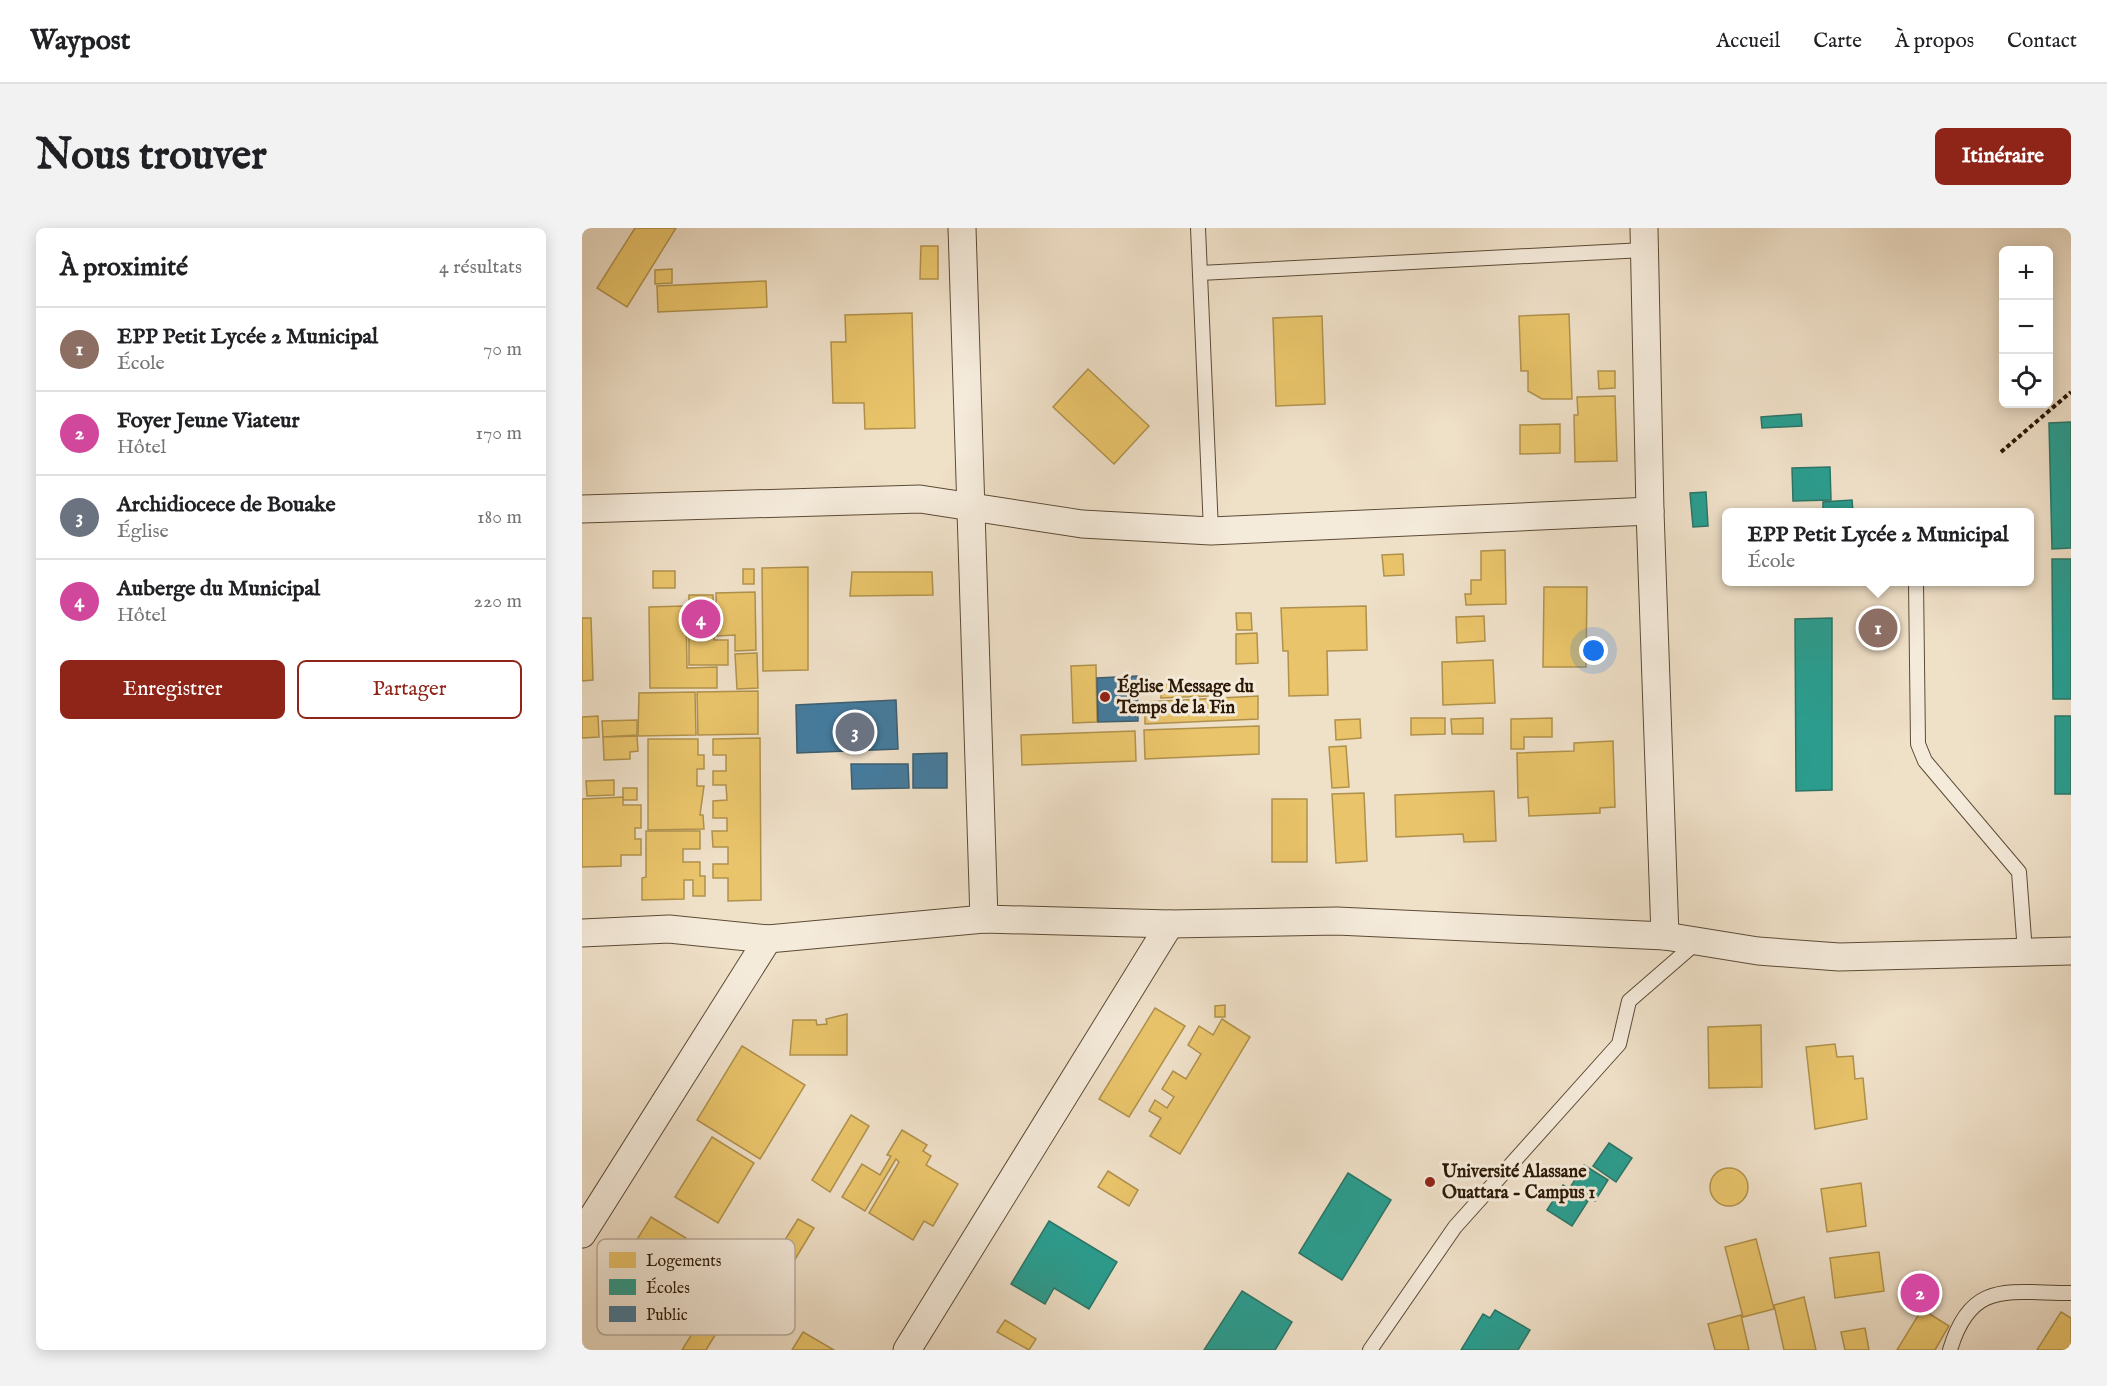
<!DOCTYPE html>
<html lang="fr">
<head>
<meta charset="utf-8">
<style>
	body { margin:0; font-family:"IM FELL English",serif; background:#f2f2f2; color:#202124 }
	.controls { position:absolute; right:18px; top:18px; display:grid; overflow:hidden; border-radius:9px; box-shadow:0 3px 15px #0003 }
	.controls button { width:54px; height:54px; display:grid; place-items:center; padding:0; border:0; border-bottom:2px solid #e0e0e0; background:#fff; color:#202124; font:30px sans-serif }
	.you { position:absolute; left:1012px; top:423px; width:21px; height:21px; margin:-15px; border:4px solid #fff; border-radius:50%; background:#1a73e8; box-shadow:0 0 0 9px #1a73e833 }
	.badge { display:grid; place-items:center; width:39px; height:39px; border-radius:50%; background:#8f2418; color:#fff; font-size:20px; font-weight:700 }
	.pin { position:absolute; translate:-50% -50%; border:3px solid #fff; box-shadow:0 2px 6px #0006 }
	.popup { position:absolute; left:1140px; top:280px; width:312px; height:78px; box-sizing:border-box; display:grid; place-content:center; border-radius:9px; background:#fff; filter:drop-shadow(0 2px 4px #0005); font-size:20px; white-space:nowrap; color:#757577 }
	.popup b { font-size:22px; color:#202124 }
	.popup::after { content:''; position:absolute; left:50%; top:100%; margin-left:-12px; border:12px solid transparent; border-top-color:#fff }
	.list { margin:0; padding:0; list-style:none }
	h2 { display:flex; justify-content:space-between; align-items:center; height:78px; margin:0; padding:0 24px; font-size:26px }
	h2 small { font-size:20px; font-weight:400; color:#757577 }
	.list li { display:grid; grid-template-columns:39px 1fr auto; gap:18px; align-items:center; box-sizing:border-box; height:84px; padding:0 24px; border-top:2px solid #e0e0e0 }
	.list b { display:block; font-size:22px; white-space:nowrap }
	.list p { margin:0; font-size:20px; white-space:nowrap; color:#757577 }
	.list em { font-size:20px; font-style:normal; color:#757577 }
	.actions { display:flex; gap:12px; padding:18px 24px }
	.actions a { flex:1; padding:14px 0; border:2px solid #8f2418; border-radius:9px; text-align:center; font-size:21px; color:#8f2418 }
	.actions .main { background:#8f2418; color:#fff }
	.icon { flex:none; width:33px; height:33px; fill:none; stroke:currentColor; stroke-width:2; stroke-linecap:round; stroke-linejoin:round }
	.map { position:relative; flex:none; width:1489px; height:1122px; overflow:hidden; border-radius:9px }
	header { display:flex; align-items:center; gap:36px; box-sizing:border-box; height:84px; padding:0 30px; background:#fff; border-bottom:2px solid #e0e0e0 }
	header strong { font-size:28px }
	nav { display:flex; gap:33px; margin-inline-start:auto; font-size:21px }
	.intro { display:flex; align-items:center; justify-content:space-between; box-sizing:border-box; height:144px; padding:0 36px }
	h1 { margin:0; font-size:42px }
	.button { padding:15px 27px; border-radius:9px; background:#8f2418; color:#fff; font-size:21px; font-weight:700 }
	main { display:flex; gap:36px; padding:0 36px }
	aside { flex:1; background:#fff; border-radius:9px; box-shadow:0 3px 15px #0003 }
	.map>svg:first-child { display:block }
</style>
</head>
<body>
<header>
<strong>Waypost</strong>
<nav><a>Accueil</a><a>Carte</a><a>À propos</a><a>Contact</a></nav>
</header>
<div class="intro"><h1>Nous trouver</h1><a class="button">Itinéraire</a></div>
<main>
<aside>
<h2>À proximité<small>4 résultats</small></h2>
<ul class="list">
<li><span class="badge" style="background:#8d6e63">1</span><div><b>EPP Petit Lycée 2 Municipal</b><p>École</p></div><em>70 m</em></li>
<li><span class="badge" style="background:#d1479c">2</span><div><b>Foyer Jeune Viateur</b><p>Hôtel</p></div><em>170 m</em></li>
<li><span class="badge" style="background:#6b7280">3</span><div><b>Archidiocece de Bouake</b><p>Église</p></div><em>180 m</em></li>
<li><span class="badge" style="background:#d1479c">4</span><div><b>Auberge du Municipal</b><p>Hôtel</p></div><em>220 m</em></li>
</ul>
<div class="actions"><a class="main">Enregistrer</a><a>Partager</a></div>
</aside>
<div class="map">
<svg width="1489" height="1122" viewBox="0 0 1489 1122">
	<rect width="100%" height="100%" fill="#efe0c8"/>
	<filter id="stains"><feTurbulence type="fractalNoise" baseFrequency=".00333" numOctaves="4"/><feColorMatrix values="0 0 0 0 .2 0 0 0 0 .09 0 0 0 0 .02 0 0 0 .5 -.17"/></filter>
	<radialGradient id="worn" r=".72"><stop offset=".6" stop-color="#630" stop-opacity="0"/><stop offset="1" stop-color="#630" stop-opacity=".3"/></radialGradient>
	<g fill="#e9c46a" stroke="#b0914c" stroke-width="1.5">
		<path d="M53,0H94L45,79L15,60Z"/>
		<path d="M339,18H356V51H338Z"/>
		<path d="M90,41V55L73,56V42Z"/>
		<path d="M184,53L185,79L76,84L75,58Z"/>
		<path d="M330,85L333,200L283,201L282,175H251L249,114H264L263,87Z"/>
		<path d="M987,86L990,171H960L946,163V143H939L937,88Z"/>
		<path d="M740,88L743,176L694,178L691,90Z"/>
		<path d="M506,141L567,198L532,236L471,179Z"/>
		<path d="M1016,143H1033V160L1017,161Z"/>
		<path d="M1033,168L1035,233L993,234L992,187H996L995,169Z"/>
		<path d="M978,196V225L938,226V197Z"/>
		<path d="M923,322L924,376L884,377L883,366H889V352H899V323Z"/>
		<path d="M821,326L822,347L802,348L800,327Z"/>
		<path d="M226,339V442L181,443L180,340Z"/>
		<rect x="161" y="341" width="11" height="15"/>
		<rect x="71" y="343" width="22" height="17"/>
		<path d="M270,344H350L351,367L268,368Z"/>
		<path d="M962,359H1005L1004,439H961Z"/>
		<path d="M173,364L174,422L153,423V407L135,408L134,365Z"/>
		<path d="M107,367H131L132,412H146V437H107Z"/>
		<path d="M104,378L105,440L135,439V460H68L67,379Z"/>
		<path d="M784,378L785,422L745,423L746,467L707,468L706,423H701L699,380Z"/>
		<path d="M654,385H669L670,402H655Z"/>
		<path d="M902,388L903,413L875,415L874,389Z"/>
		<path d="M0,390H9L11,452L0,453Z"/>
		<path d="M675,405L676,435L654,436V406Z"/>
		<path d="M175,425L176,460L155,461L153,426Z"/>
		<path d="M911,432L913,475L861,477L860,434Z"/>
		<path d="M514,437L515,494L491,495L489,438Z"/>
		<path d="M625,455L626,468L579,470L578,457Z"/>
		<path d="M176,463V506L116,507L115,464Z"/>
		<path d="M113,464L114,507L56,508L57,465Z"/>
		<path d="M676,468V491L563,496V474Z"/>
		<path d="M16,488L17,509L0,510V489Z"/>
		<path d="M829,490H863V506L829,507Z"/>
		<path d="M901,490V506H870L869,491Z"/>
		<path d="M970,490V509H942V521H929V491Z"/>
		<path d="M778,491L779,510L754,512L753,492Z"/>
		<path d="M55,492V507L21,509L20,493Z"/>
		<path d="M677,498V526L563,531L562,502Z"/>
		<path d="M553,503L554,533L440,537L439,507Z"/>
		<path d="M55,508L56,523L48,524V531L22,532L21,509Z"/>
		<path d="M178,510L179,672L146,673V650H131V636H146V619H131L130,603H145V590H131V573L145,572L144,557H131V543H144V527H131V511Z"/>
		<path d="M66,511H116V527H122V541H115V558H122L118,587H121L122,601L66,602Z"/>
		<path d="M1031,513L1033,579L1018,580V585L947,588L946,569L936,570L935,525L992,523V515Z"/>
		<path d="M764,518L767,559L750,560L747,519Z"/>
		<path d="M32,552V567L5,568L4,553Z"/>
		<rect x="41" y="560" width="14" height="12"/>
		<path d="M912,563L914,613L882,614L881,606L814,609L813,567Z"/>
		<path d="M782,565L785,633L754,635L750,566Z"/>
		<path d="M41,569V577H59V600H53V611H59V627H39V638L0,639V571Z"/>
		<rect x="690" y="571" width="35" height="63"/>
		<path d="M64,603H118V621H101V634H118V648H123V668H111V652H102V671L60,672V650L64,649Z"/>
		<path d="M643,777V789H633V778Z"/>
		<path d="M573,780L603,798L547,889L517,871Z"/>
		<path d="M265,786V827H208L211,792H234L235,797L245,796L244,791Z"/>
		<path d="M640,791L668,809L598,926L568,908L579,890L567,883L573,872L585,880L592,869L580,861L591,843L604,851L619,826L606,817L617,798L631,807Z"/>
		<path d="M1179,797L1180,859L1127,860L1126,799Z"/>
		<path d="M1253,816L1255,829L1271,828L1273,851L1281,850L1285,891L1233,901L1224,819Z"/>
		<path d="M160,818L223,857L178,931L115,892Z"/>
		<path d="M269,887L287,898L248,964L230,952Z"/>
		<path d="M320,902L345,917L341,923L349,928L344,937L376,956L351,998L342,993L331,1012L287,985L317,934L314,931L283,983L260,969L280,936L298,947L309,928L305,927Z"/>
		<path d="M130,909L172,935L136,995L93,969Z"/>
		<circle cx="1147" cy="959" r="19"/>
		<path d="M526,943L556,962L547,978L516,959Z"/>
		<path d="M1279,955L1284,998L1245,1004L1239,961Z"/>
		<path d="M69,989L104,1010L70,1067L34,1045Z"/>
		<path d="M216,991L232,1000L212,1033L196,1023Z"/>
		<path d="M1174,1011L1192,1081L1161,1089L1143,1019Z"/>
		<path d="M1297,1024L1302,1063L1253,1070L1248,1030Z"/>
		<path d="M152,1038L169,1048L124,1122H100Z"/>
		<path d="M1222,1069L1234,1122H1202L1192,1077Z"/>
		<path d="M1340,1081L1367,1098L1353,1122H1315Z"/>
		<path d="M1479,1084L1489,1090V1122H1455Z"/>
		<path d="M1159,1087L1167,1122H1133L1126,1096Z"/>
		<path d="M423,1092L454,1111L447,1122L415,1104Z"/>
		<path d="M1283,1100L1287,1122H1263L1259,1104Z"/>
		<path d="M221,1104L252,1122H210Z"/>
	</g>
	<g fill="#2a9d8f" stroke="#2b7566" stroke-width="1.5">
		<path d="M1219,186L1220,198L1180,200L1179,189Z"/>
		<path d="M1489,194V320L1470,321L1467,195Z"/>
		<path d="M1248,239L1249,272L1211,273L1210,240Z"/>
		<path d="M1124,264L1126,298L1111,299L1108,265Z"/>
		<path d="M1270,272L1271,284H1241V274Z"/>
		<path d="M1470,331H1489V471H1471Z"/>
		<path d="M1250,390V562L1214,563L1213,391Z"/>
		<rect x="1473" y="488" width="16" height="78"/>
		<path d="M1027,915L1050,930L1034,954L1011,938Z"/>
		<path d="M1002,937L1026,952L1013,973L989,958Z"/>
		<path d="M766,945L809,972L760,1052L717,1025Z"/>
		<path d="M981,957L1006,973L990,998L965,982Z"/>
		<path d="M467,993L535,1034L507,1081L472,1060L463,1076L429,1056Z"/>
		<path d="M660,1063L710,1094L693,1122H622Z"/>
		<path d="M913,1082L948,1102L936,1122H879L901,1086L908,1090Z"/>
	</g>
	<g fill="#457b9d" stroke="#3e5e6f" stroke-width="1.5">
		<path d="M555,448L556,493L516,494L515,450Z"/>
		<path d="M314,472L316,521L215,525L214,477Z"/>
		<path d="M365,525V560H331V526Z"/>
		<path d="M269,536H326L327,560L270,561Z"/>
	</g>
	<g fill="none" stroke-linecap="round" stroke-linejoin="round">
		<defs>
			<g id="service">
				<path d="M616,0L629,303"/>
				<path d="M618,45L1062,22"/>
				<path d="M1334,354L1336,516L1343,533L1437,644L1443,724"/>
				<path d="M788,1122L873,999L1037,816L1047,773L1115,714"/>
				<path d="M1368,1122C1389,1051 1427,1065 1489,1065"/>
			</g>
			<g id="minor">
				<path d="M380,0L402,691"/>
				<path d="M1062,0L1068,283L1083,708"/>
				<path d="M0,281L338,271L500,296L629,303L1068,283"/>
				<path d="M0,705L87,701L186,711L402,691L588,696L755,693L1083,708L1176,723L1257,729L1489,723"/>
				<path d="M0,1006L186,711"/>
				<path d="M325,1122L588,696"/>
			</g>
		</defs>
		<use href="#service" stroke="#5d4b36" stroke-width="16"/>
		<use href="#minor" stroke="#5d4b36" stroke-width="29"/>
		<path stroke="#2c1905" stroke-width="4" stroke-dasharray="4.5 3" stroke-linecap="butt" d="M1419,224L1489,164"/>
		<use href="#service" stroke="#f5ebdb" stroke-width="14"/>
		<use href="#minor" stroke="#f5ebdb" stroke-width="27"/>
	</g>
	<g fill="#8f2418" stroke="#f5ebdb" stroke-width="2">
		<circle cx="523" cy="469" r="6"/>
		<circle cx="848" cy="954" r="6"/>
	</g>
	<g text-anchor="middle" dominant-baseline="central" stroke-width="6" stroke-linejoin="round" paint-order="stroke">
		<g font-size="18" font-weight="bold" fill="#2c1905" stroke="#f5ebdb" text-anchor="start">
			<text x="535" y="459">Église Message du<tspan x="535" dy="21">Temps de la Fin</tspan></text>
			<text x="860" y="944">Université Alassane<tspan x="860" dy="21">Ouattara - Campus 1</tspan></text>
		</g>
	</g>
	<rect x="15" y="1011" width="198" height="96" rx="9" fill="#f5ebdb" stroke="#b9ac9b" stroke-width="1.5"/>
	<rect x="27" y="1024" width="27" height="16" fill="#e9c46a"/>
	<rect x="27" y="1051" width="27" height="16" fill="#2a9d8f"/>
	<rect x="27" y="1078" width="27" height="16" fill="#457b9d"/>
	<g font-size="16" fill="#2c1905">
		<text x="64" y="1038">Logements</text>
		<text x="64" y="1065">Écoles</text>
		<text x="64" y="1092">Public</text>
	</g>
	<rect width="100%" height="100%" filter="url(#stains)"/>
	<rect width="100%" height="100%" fill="url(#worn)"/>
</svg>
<div class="controls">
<button>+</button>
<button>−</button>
<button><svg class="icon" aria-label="locate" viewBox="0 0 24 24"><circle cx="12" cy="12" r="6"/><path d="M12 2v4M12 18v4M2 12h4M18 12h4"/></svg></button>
</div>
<div class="you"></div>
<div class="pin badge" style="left:1296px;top:400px;background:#8d6e63">1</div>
<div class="popup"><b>EPP Petit Lycée 2 Municipal</b>École</div>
<div class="pin badge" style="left:1338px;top:1065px;background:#d1479c">2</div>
<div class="pin badge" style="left:273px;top:504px;background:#6b7280">3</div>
<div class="pin badge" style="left:119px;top:391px;background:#d1479c">4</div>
</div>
</main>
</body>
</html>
